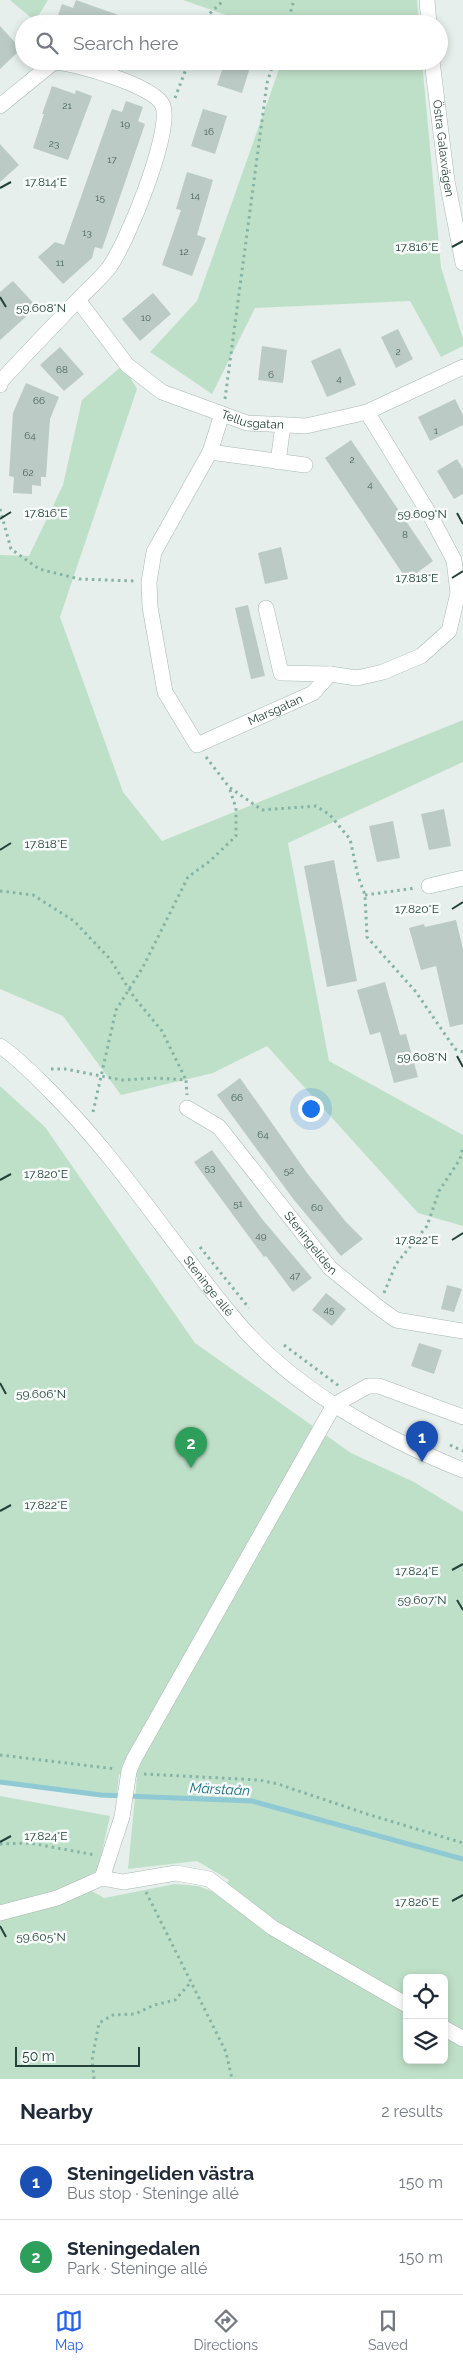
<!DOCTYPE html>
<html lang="en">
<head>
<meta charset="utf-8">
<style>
	body { margin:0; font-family:Raleway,sans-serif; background:#f6f6f7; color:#1f2937 }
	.controls { position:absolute; right:15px; bottom:15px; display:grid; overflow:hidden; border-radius:8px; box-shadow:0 2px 8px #0003 }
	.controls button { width:45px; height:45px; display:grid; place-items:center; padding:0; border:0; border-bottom:1px solid #e0e1e3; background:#fff; color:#1f2937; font:25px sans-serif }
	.scale { position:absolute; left:15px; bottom:12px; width:125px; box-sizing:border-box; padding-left:5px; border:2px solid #24423a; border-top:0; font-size:14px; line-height:18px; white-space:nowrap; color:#24423a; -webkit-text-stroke:4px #f7fbf9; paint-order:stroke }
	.you { position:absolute; left:310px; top:1108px; width:18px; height:18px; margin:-12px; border:4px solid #fff; border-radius:50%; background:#1a73e8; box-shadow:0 0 0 8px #1a73e833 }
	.badge { display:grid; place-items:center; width:32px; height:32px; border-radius:50%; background:#2563eb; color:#fff; font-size:16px; font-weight:700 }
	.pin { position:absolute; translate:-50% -41px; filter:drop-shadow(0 1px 2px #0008) }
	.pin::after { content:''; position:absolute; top:26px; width:18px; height:15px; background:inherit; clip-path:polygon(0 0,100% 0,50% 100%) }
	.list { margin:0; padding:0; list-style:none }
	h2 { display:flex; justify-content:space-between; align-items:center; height:65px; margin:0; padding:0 20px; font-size:21px }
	h2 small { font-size:16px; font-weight:400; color:#747a83 }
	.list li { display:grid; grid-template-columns:32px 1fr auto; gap:15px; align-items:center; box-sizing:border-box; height:75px; padding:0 20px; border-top:1px solid #e0e1e3 }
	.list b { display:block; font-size:19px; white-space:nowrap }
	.list p { margin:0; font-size:16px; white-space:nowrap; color:#747a83 }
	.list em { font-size:16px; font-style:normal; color:#747a83 }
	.icon { flex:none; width:28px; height:28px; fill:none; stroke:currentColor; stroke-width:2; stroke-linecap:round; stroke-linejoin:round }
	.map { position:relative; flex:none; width:463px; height:2079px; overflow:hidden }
	.search { position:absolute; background:#fff; box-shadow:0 2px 8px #0003; left:15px; right:15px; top:15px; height:55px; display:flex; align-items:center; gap:12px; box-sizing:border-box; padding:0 18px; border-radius:28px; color:#747a83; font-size:19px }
	.sheet { height:215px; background:#fff }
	nav { display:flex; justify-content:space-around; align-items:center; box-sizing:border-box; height:70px; border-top:1px solid #e0e1e3; background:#fff; font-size:14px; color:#747a83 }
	nav a { display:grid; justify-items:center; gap:2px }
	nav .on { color:#2563eb }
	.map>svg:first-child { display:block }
</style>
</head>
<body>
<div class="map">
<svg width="463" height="2079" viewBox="0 0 463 2079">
	<rect width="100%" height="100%" fill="#e6efeb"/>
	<g fill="#bfe0c8" fill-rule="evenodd">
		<path d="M10,0H48L35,21Z"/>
		<path d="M183,0H417L419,24H252Z"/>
		<path d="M282,61H422L441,267L463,339V346L441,357L410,301L255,308L212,394L150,352L197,301Z"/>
		<path d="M123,365L137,389L60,617L123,792L162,841L463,720V762L288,843L329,1061L463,1135V1226L418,1213L267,1046L213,1073L121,1095L63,1016L0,989V555L29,556L63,485L82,400Z"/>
		<path d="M0,1086L45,1127L195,1343L351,1453L414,1482L463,1512V2079H0V1796L110,1816L98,1870L78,1883L104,1898L175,1884L198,1886L219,1894L229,1880L197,1861L128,1869L137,1777H128L119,1774L117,1795L22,1786L0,1781ZM407,1978H444V2060H407Z"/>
	</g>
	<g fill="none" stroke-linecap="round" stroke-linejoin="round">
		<path stroke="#8ec9d4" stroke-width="5" d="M0,1782L101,1795L252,1801L463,1859"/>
	</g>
	<g fill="#bbcac4">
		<path d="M76,0L138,22V24H55L62,4L73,8Z"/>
		<path d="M0,26L21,49L0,69Z"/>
		<path d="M225,61H252L242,93L217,85Z"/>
		<path d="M52,86L75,94L76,90L92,96L68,160L33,148L44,114H42Z"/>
		<path d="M126,101L143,107L138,121L145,124L102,249L95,247L92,258L63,284L38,257L55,242L64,245L112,109L122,112Z"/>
		<path d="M203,109L227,116L215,154L191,146Z"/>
		<path d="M0,144L19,165L0,182Z"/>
		<path d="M187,172L213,180L197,235L206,238L192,276L162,265L181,210L176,209Z"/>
		<path d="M13,281L37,307L0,340V292Z"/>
		<path d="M153,293L171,314L140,341L122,319Z"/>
		<path d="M398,329L413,359L396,368L381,337Z"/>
		<path d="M262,346L287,350L283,383L258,380Z"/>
		<path d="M60,347L84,374L64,391L40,365Z"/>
		<path d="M340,348L356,385L327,397L311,361Z"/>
		<path d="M26,383L59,397L50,419L46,477H41V486L32,485V494L13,493L14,477L9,476L13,413Z"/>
		<path d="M455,399L463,415V425L430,441L418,417Z"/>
		<path d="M351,440L433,561L407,580L325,458Z"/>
		<path d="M457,459L463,469V494L454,499L437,471Z"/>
		<path d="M281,547L288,579L265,584L258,553Z"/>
		<path d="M248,605L265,676L251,679L235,608Z"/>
		<path d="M444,809L451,846L429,850L421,814Z"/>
		<path d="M393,821L400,858L377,862L369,826Z"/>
		<path d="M334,860L357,981L327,987L304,866Z"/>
		<path d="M456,920L463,949V1024L450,1027L436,966L421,970L409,928L424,924L425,927Z"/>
		<path d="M385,982L400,1035L406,1034L418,1077L394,1083L380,1032L370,1035L357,990Z"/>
		<path d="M240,1078L307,1173L346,1222L363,1239L341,1256L294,1200L217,1095Z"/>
		<path d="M212,1150L262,1219L312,1278L293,1292L266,1256L264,1257L194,1162Z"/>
		<path d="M447,1285L462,1289L454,1312L441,1309Z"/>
		<path d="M326,1293L346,1309L332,1326L312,1310Z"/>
		<path d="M419,1343L442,1350L434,1374L411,1366Z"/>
	</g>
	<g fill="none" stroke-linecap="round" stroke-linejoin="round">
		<defs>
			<g id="minor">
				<path d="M427,0L429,24"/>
				<path id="s1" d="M432,61L447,181L463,263"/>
				<path d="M0,106L54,62C75,63 156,86 163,106C172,133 126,246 108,269C98,281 85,292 74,304C49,330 25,355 1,381L0,385"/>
				<path id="s2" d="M78,300L127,365L162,392L247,423L306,426L367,412L463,367"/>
				<path id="s3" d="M222,414L210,452L154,552L149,582L150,607L165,692L197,745L313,693L330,674"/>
				<path d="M210,452L305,465"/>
				<path d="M278,462L283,425"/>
				<path d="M266,608L281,673L330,674L357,678L383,672L421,656L449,631L458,593L454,560L430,515L367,412"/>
				<path d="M429,886L463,878"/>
				<path id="s4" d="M0,1046C19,1059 34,1075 50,1091C119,1159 171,1243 233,1317C290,1387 380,1437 463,1470"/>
				<path id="s5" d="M187,1108L219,1127L330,1268L378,1307L396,1320L463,1331"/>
				<path d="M102,1878L123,1882L176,1873L209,1879L273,1928L407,2005"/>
				<path d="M0,1913L57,1898L102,1878L122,1817L129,1771L134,1759L334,1405L368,1386H379L463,1417"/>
				<path d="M444,2028L463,2039"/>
			</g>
		</defs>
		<use href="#minor" stroke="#a8b8b2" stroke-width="16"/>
		<g stroke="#86b3a5" stroke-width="3" stroke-dasharray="2.5 4" stroke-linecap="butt">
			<path d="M203,24L206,17L224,0"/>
			<path d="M287,24L294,0"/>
			<path d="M175,98L189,61"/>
			<path d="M225,399L267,83L274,61"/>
			<path d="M0,509L11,549L39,569L79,579L135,581"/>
			<path d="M206,757L229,787L262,810L316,806L330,815L350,839L358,876L365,895L367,937L416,992L455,1049L463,1052"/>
			<path d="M0,891L33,895L74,921L110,959L134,997L162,1031L186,1080"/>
			<path d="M365,895L416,888"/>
			<path d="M51,1069H65L122,1080L157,1078L186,1080L187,1095"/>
			<path d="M93,1112L116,1010L143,967L188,877L210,861L236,836V808L229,787"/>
			<path d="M200,1247L249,1308"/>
			<path d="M384,1293L396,1264L427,1226L439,1191L460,1159L463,1147"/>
			<path d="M284,1345L339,1386"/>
			<path d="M450,1445L463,1451"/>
			<path d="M0,1755L116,1769"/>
			<path d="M144,1774L259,1780L278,1784L370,1815L463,1843"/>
			<path d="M0,1844L30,1843L95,1855"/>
			<path d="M146,1892L226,2052L232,2079"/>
			<path d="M94,2079L92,2060L99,2023L113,2015L135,2014L154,2005L175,2000L191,1982"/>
		</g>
		<use href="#minor" stroke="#fff" stroke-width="15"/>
	</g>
	<path fill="none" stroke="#24423a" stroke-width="2" d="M0,188L11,182M452,247L463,241M0,297L6,307M457,513L463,524M0,519L11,512M452,578L463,571M0,850L11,843M452,909L463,902M457,1056L463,1067M0,1180L11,1174M452,1240L463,1233M0,1383L6,1394M0,1511L11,1505M452,1570L463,1564M457,1600L463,1610M0,1842L11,1836M452,1901L463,1895M0,1926L6,1937"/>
	<g text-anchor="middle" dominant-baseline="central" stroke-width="5" stroke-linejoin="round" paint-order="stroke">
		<g font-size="10" fill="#4a645c">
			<text x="67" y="105">21</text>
			<text x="125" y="123">19</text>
			<text x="209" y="131">16</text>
			<text x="54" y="143">23</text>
			<text x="112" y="159">17</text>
			<text x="195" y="195">14</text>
			<text x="100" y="197">15</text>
			<text x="87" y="232">13</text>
			<text x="184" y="251">12</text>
			<text x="60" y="262">11</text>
			<text x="146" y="317">10</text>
			<text x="398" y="351">2</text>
			<text x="62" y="369">68</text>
			<text x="271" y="374">6</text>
			<text x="339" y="378">4</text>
			<text x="39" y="400">66</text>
			<text x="436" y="430">1</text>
			<text x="30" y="435">64</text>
			<text x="352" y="459">2</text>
			<text x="28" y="472">62</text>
			<text x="370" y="484">4</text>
			<text x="405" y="534">8</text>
			<text x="237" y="1097">66</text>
			<text x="263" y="1134">64</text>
			<text x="210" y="1167">53</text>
			<text x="289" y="1170">52</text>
			<text x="238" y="1203">51</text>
			<text x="317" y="1207">60</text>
			<text x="261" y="1235">49</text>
			<text x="295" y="1275">47</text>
			<text x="329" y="1309">45</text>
		</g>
		<g font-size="12" fill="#24423a" stroke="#f7fbf9">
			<text stroke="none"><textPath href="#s1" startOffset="88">Östra Galaxvägen</textPath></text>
			<text stroke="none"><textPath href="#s2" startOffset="221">Tellusgatan</textPath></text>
			<text stroke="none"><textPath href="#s3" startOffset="444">Marsgatan</textPath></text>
			<text stroke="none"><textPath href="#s5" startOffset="185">Steningeliden</textPath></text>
			<text stroke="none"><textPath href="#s4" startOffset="319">Steninge allé</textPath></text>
		</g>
		<g font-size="14" font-style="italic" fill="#1c6f80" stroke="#f7fbf9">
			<text transform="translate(220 1789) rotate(3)">Märstaån</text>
		</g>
	</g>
	<g font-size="12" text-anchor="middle" fill="#24423a" stroke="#f7fbf9" stroke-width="5" stroke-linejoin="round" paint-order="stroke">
		<text x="46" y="186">17.814°E</text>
		<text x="417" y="251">17.816°E</text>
		<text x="41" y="312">59.608°N</text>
		<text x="46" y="517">17.816°E</text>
		<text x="422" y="518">59.609°N</text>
		<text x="417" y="582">17.818°E</text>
		<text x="46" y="848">17.818°E</text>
		<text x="417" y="913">17.820°E</text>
		<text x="422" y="1061">59.608°N</text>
		<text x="46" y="1178">17.820°E</text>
		<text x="417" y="1244">17.822°E</text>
		<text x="41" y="1398">59.606°N</text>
		<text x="46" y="1509">17.822°E</text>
		<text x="417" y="1575">17.824°E</text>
		<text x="422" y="1604">59.607°N</text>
		<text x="46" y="1840">17.824°E</text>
		<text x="417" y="1906">17.826°E</text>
		<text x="41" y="1941">59.605°N</text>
	</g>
</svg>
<div class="controls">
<button><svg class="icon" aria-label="locate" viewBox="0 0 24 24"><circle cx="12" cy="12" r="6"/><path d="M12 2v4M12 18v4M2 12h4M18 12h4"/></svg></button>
<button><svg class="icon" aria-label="layers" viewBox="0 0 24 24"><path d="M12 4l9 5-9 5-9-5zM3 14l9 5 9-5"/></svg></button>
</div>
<div class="scale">50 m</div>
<div class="you"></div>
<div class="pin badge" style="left:422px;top:1462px;background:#1a4fb4">1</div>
<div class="pin badge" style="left:191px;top:1468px;background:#2e9e5b">2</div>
<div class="search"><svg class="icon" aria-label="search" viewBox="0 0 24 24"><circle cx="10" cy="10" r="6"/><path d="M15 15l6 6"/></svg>Search here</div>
</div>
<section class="sheet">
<h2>Nearby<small>2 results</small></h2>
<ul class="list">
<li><span class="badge" style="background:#1a4fb4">1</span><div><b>Steningeliden västra</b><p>Bus stop · Steninge allé</p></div><em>150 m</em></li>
<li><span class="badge" style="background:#2e9e5b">2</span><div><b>Steningedalen</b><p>Park · Steninge allé</p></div><em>150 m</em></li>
</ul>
</section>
<nav>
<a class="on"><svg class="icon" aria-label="map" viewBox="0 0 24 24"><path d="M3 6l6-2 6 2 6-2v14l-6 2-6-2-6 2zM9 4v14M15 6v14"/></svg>Map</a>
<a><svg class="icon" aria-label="directions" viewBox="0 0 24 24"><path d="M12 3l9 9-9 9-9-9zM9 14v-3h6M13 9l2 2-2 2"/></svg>Directions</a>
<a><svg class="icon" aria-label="saved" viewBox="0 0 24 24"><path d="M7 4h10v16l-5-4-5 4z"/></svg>Saved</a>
</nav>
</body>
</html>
